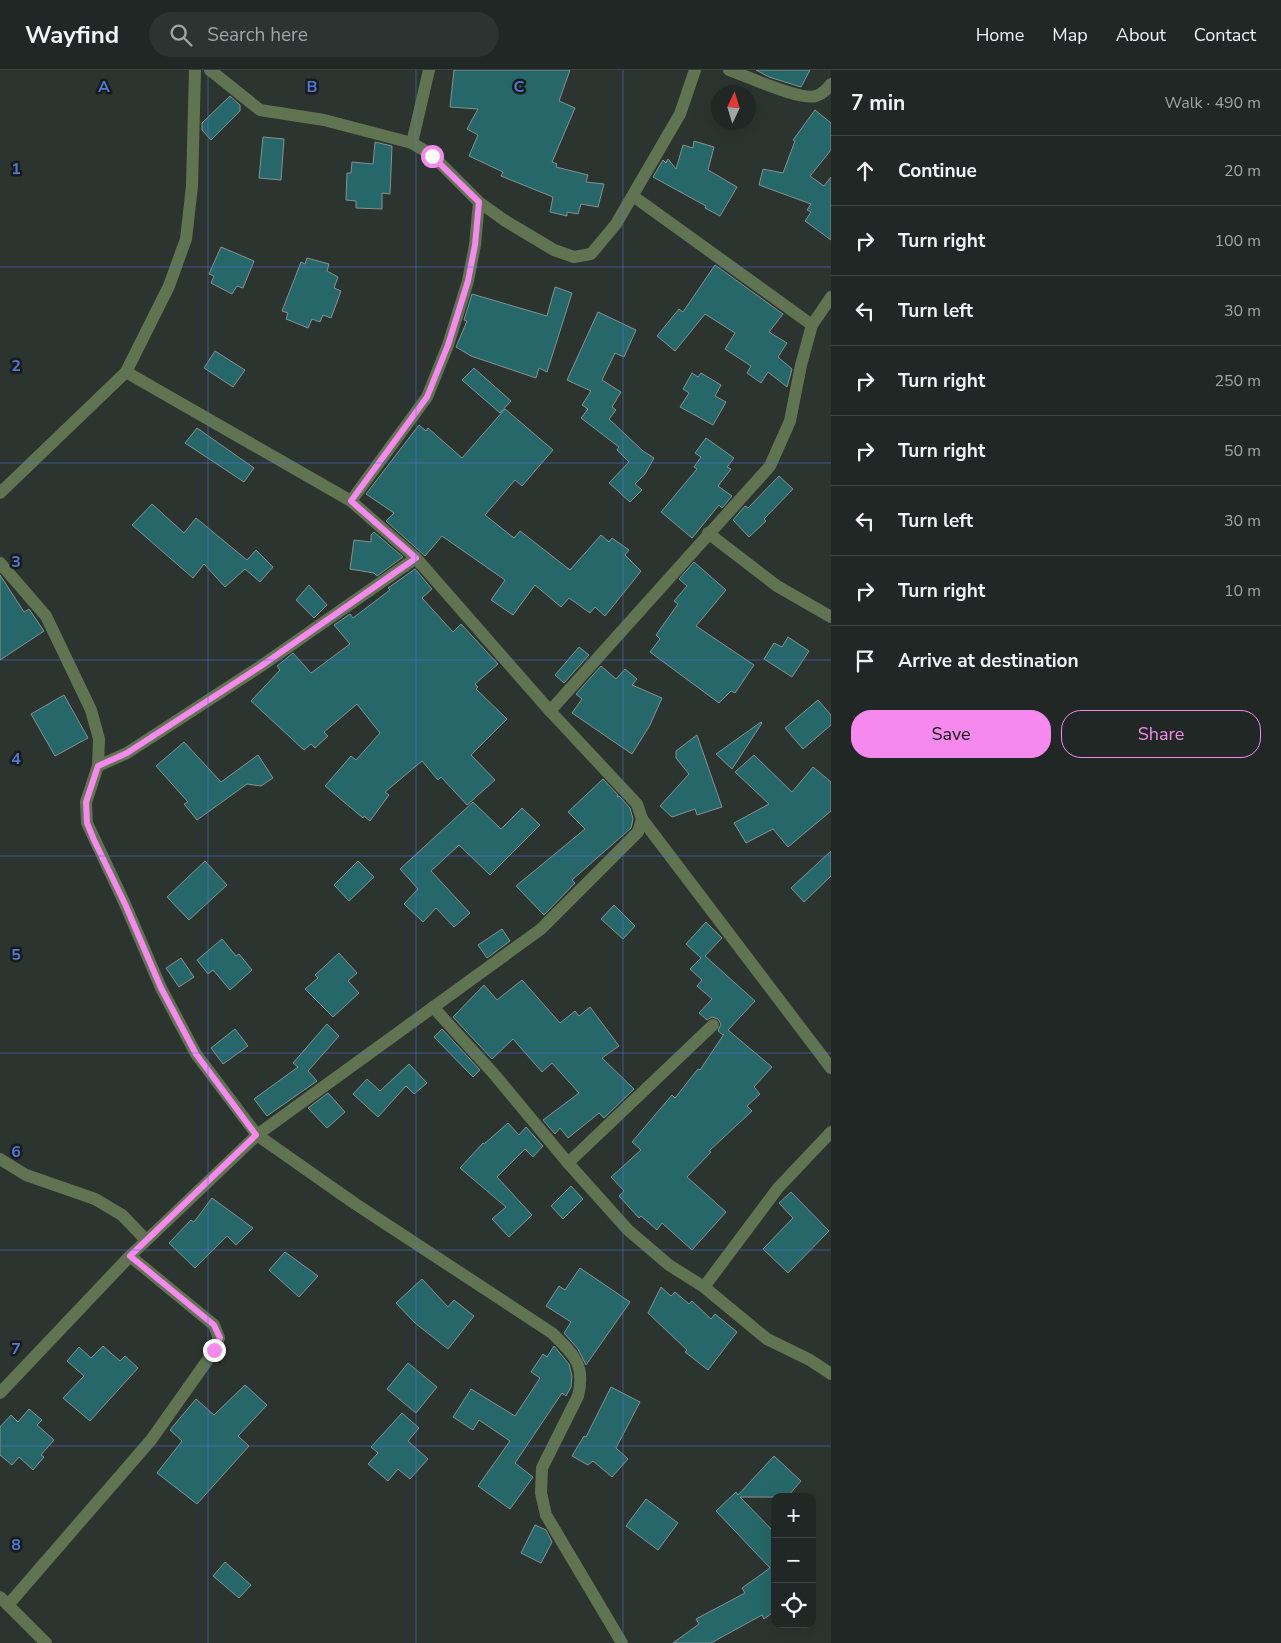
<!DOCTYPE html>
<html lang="en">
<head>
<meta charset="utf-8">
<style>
	body { margin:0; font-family:"Nunito Sans",sans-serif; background:#2d3331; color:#f1f3f6 }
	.controls { position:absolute; right:15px; bottom:15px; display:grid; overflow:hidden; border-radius:10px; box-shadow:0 5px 20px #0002 }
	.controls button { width:45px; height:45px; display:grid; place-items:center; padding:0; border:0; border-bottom:1px solid #3e4441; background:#212724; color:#f1f3f6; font:25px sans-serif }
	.compass { position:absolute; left:711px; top:15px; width:45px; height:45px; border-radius:50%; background:#212724; box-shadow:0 5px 20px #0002; rotate:4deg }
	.stop { position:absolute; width:15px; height:15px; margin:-11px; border:4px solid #f589ee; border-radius:50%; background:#fff }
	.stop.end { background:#f589ee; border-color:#fff; box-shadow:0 1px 5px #0008 }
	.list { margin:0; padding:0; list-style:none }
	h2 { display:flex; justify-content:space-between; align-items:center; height:65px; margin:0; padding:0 20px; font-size:21px }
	h2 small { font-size:16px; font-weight:400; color:#a2a5a6 }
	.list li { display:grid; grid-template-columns:32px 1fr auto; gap:15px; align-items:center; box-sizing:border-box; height:70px; padding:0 20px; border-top:1px solid #3e4441 }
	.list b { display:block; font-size:19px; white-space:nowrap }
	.list em { font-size:16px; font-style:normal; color:#a2a5a6 }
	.actions { display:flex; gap:10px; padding:15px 20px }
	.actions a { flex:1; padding:11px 0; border:1px solid #f589ee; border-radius:20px; text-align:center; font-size:18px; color:#f589ee }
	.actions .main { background:#f589ee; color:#111 }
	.icon { flex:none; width:28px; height:28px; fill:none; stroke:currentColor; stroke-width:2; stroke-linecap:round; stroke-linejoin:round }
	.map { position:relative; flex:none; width:831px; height:1573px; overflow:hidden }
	header { display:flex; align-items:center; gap:30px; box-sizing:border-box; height:70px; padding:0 25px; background:#212724; border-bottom:1px solid #3e4441 }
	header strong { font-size:24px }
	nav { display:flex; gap:28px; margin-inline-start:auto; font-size:18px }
	.search { width:350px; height:45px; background:#2d3331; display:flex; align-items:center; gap:12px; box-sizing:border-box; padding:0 18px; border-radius:28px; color:#a2a5a6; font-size:19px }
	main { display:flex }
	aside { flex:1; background:#212724 }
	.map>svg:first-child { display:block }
</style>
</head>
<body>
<header>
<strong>Wayfind</strong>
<div class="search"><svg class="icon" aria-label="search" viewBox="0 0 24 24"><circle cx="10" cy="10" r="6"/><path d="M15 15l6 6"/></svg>Search here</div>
<nav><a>Home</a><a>Map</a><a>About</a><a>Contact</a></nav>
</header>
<main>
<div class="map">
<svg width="831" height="1573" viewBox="0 0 831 1573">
	<rect width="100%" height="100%" fill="#2c3430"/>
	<g fill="#266869" stroke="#859191">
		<path d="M454,0H570L559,31L575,38L552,92L557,94L556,97L588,105L586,112L604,114L598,137L581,134L578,144L567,142V146L550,142L553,127L501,106L503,102L469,86L478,65L467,59L478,39L450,37Z"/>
		<path d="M756,0H810L801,17L769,7Z"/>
		<path d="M230,26L240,35V41L211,70L202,60V53Z"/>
		<path d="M815,40L831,53V80L810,106L824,116L831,107V170L805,151L811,142L807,140L811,134L759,115L763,99L783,103L795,71L793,70Z"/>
		<path d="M263,67L284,69L281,110L259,108Z"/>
		<path d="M694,71L714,77L708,100L737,117L720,146L705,138L706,136L653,107L663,90L666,93L668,89L676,99L683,75L693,78Z"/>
		<path d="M375,72L392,76L390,124L382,123V139L356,138V131L346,130L347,103H351L352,92L373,94Z"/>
		<path d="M221,177L254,191L243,218L237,216L232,224L211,213L214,206L209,204Z"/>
		<path d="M307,188L329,194L327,201L338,207L334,218L341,221L331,248L323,245L320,252L312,249L308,258L286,249L288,243L282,241L301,192L305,194Z"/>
		<path d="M715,195L783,244L769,262L787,273L778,287L792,299L787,317L768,302L761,313L747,303L751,296L725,279L735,263L705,244L675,281L657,266L679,239L683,242Z"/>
		<path d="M555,217L572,223L547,302L539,298L536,308L471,286L456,277L467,251L464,250L472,224L547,246Z"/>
		<path d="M598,242L636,260L624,287L615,283L602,310L621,322L612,337L616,340L609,349L643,381L654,388L645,404L635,414L642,420L630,432L609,413L629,392L617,380L619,377L581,348L588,339L582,335L591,321L567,310Z"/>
		<path d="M215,281L245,300L233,317L204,298Z"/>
		<path d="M474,298L511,331L500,343L462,310Z"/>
		<path d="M692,303L698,307L701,303L721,315L715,326L726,332L713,355L680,337L689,323L683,319Z"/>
		<path d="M505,339L553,380L522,416L515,410L485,445L514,468L520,461L570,500L601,465L609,472L612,468L629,480L625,485L641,501L605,546L595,537L590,543L569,528L561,537L535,515L513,545L491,530L505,510L442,466L425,486L386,451L394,443L366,424L419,355L426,361L428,358L462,388Z"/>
		<path d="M197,358L254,398L244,412L185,373Z"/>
		<path d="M706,368L734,388L727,397L731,399L718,416L732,426L722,438L719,435L692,468L661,442L697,399L694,397L701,387L695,383Z"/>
		<path d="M779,406L793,419L764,449L766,451L749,467L733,450L745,436L748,438Z"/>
		<path d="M152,434L184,463L196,448L247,490L256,480L273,497L260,512L245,499L225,517L204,494L193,508L132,455Z"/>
		<path d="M374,462L403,487L377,506L374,503L350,499L354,470L371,472V465Z"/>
		<path d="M694,492L726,520L696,556L754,595L735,623L731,621L719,633L650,582L660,569L656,565L678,534L674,531L687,516L679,509Z"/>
		<path d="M415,499L432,519L422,528L453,562L461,554L498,594L475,614L478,617L476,619L507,649L471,685L495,710L467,735L441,707L438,710L422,691L385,722L389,725L370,751L364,746L363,748L325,716L351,686L356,690L380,663L357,634L324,662L328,666L315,678L311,674L304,680L251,631L280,600L277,596L293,583L311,603L350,574L334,555L350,544L353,548L390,520L388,518Z"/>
		<path d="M0,505L24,542L29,539L44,561L0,590Z"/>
		<path d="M309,515L327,535L314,548L296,530Z"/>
		<path d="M788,567L809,581L792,607L764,589L774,573L782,577Z"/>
		<path d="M579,577L589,585L564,613L555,605Z"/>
		<path d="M601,596L616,609L625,599L637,609L632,615L662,628L650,655L632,684L572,643L582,629L576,624Z"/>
		<path d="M64,625L88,668L55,686L31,644Z"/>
		<path d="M818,630L831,645V655L803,679L785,658Z"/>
		<path d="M761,652L762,653L732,699L716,684Z"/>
		<path d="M697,665L722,737L697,745L695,739L672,747L660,736L689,704L676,688V681Z"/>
		<path d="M184,672L221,712L258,685L273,708L261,716L247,714L197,750L184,734L188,732L156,696Z"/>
		<path d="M754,685L792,722L813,697L831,712V741L788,777L773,759L746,773L734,753L769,734L735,702Z"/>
		<path d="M603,709L618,725L617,727L619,726L630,738L633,749L631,758L572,810L575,813L544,845L516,816L585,759L568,742Z"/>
		<path d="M473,732L501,759L522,738L540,755L490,805L459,775L431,801L470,843L454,857L436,838L423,852L404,834L418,819L400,799Z"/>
		<path d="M831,781V806L804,832L791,818Z"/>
		<path d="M205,791L227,815L189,850L167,827Z"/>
		<path d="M358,791L374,807L349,831L334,815Z"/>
		<path d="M614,835L635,856L623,869L601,849Z"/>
		<path d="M706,852L722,868L705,886L755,931L728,960L772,997L754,1017L760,1024L747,1036L752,1041L709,1081L711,1082L687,1107L726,1142L692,1180L662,1153L657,1160L641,1146L639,1148L619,1126L624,1121L611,1107L641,1080L632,1072L672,1025L675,1028L698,999L700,1000L724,964L723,965L718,961L721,954L718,949L712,947L707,950L699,943L712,929L697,916L702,910L690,899L701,888L686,874Z"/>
		<path d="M502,859L510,871L487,888L478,875Z"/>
		<path d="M222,869L236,886L239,884L252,900L230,920L213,900L208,904L197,890Z"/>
		<path d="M339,883L357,903L348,911L359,923L333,947L305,919L318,908L315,905Z"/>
		<path d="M181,888L194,907L179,917L166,898Z"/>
		<path d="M522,910L560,953L575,941L579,946L590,937L619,976L602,988L634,1019L604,1048L599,1043L568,1068L560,1058L555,1064L543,1050L579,1023L552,993L542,1002L513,969L492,989L453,947L484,915L497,930Z"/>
		<path d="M327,954L339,966L308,1001L317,1011L267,1046L254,1029L298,997L293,993Z"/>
		<path d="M235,959L248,976L223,994L211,978Z"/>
		<path d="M442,959L480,1000L473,1007L434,967Z"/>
		<path d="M409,994L427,1013L414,1024L406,1016L378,1047L353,1024L367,1009L380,1021Z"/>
		<path d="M328,1023L345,1042L327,1058L308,1038Z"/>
		<path d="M508,1053L519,1065L526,1057L543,1076L533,1087L525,1079L497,1107L532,1145L509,1167L492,1149L506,1137L460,1098L483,1073L484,1074Z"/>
		<path d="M571,1116L583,1129L563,1149L551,1136Z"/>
		<path d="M791,1122L829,1161L788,1203L763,1179L793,1148L779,1133Z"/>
		<path d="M212,1128L253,1158L236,1175L227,1166L195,1198L169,1173L191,1150L194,1152Z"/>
		<path d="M285,1182L318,1206L299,1227L269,1200Z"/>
		<path d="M580,1198L630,1232L586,1295L578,1279L564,1263L571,1252L546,1236L559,1216L565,1220Z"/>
		<path d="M422,1209L448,1237L454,1230L474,1246L448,1279L415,1253L396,1233Z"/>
		<path d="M661,1217L671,1226L675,1222L689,1234L692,1231L711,1249L715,1244L737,1262L708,1300L685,1282L687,1280L648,1243Z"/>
		<path d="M103,1276L120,1291L125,1286L138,1298L90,1351L63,1328L84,1306L67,1291L79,1277L91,1288Z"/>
		<path d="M554,1276L569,1294L572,1306L571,1317L566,1326L562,1323L515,1393L533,1407L510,1439L478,1416L510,1371L479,1350L473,1360L453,1347L471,1319L515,1346L540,1308L531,1302L543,1284L547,1287Z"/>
		<path d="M408,1293L437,1317L416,1343L387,1319Z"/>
		<path d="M245,1315L267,1335L238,1366L249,1376L197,1434L157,1403L182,1371L170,1360L196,1329L214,1345Z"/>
		<path d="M611,1317L640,1332L616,1378L628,1389L612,1407L593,1391L588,1395L572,1386L584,1366L586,1367Z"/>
		<path d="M29,1339L42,1350L37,1355L54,1370L41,1385L44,1387L33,1400L19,1387L12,1395L0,1385V1357L11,1345L18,1352Z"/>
		<path d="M402,1343L419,1358L408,1371L428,1389L410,1409L398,1399L388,1411L368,1394L378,1383L371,1377Z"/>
		<path d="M774,1386L801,1411L787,1427H740L775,1463V1541L764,1549L762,1545L711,1573H673L699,1554L696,1549L745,1523L742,1518L770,1498L716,1441L736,1422L738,1425Z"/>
		<path d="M646,1429L678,1453L658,1480L626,1456Z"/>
		<path d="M535,1455L546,1460L552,1472L541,1493L521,1483Z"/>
		<path d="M225,1492L251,1515L239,1528L213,1506Z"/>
	</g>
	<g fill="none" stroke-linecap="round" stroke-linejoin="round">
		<g stroke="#617452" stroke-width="12">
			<path d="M210,0L260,40L324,50L412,73L432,85L479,132L504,150L554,180L574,187L591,184L616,154L680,44L695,0"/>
			<path d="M729,0C747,6 800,31 816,26C823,24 827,19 831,14"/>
			<path d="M412,73L429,0"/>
			<path d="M633,126L812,255"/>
			<path d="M0,423L126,302L169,216L186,169L192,116L195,0"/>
			<path d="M351,431L427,327L448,275L468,211L475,175L479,132"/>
			<path d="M708,463L777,516L831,547"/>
			<path d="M0,493L46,546L91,640L99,669L98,696L86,732L87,753L125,834L161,918L196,984L257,1065L354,1133L552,1263C573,1284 586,1294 578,1326L542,1398L541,1423L546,1445L622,1573"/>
			<path d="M550,641L770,396L790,351L801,295L812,255L831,227"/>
			<path d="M98,696L127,683L261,596L416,488"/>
			<path d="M642,749L831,998"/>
			<path d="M433,937L494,1004L568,1093L628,1160L669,1195L704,1217L767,1269L810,1290L831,1304"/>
			<path d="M0,1089L26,1105L95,1129L122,1145L146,1170"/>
			<path d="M568,1093L713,955"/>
			<path d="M704,1217L778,1118L831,1062"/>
			<path d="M0,1323L130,1186L257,1065L541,859L638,762L642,749L637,734L550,641L416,488L351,431L126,302"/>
			<path d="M0,1527L46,1573"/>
			<path d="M8,1535L151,1370L214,1281L219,1268L214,1255L130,1186"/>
		</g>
	</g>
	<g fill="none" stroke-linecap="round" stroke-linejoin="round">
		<path stroke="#f589ee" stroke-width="6" d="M214,1280L220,1268L214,1255L130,1186L256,1065L196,984L161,918L125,834L94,770L87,753L86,732L98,696L127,683L261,596L416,488L351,431L427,327L448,275L468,211L475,175L479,132L432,86"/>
	</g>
	<path fill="none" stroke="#5377d7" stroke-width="1" stroke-opacity="0.55" d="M208,0V1573M416,0V1573M623,0V1573M0,197H831M0,393H831M0,590H831M0,786H831M0,983H831M0,1180H831M0,1376H831"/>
	<g font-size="16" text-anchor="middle" font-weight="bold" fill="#5377d7" stroke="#171b19" stroke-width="5" stroke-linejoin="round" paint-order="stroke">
		<text x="104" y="22">A</text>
		<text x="312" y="22">B</text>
		<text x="519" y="22">C</text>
		<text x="16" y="104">1</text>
		<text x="16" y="301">2</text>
		<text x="16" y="497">3</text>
		<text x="16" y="694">4</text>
		<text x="16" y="890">5</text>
		<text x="16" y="1087">6</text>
		<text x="16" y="1284">7</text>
		<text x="16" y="1480">8</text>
	</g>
</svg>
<div class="controls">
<button>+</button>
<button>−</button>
<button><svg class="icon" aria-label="locate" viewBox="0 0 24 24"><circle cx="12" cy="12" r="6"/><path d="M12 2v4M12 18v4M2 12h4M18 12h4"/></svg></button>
</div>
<svg class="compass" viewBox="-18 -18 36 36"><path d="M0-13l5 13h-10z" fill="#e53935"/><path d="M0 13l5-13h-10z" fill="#a2a5a6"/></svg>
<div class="stop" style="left:432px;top:86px"></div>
<div class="stop end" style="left:214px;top:1280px"></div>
</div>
<aside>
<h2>7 min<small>Walk · 490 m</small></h2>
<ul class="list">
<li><svg class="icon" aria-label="ahead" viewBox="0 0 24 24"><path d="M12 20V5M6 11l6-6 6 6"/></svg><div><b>Continue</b></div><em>20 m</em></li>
<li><svg class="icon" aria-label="right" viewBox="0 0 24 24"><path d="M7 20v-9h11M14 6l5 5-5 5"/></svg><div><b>Turn right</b></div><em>100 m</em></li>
<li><svg class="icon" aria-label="left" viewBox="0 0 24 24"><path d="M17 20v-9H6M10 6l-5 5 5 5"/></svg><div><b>Turn left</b></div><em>30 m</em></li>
<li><svg class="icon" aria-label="right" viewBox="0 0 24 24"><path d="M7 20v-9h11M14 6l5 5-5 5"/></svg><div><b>Turn right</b></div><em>250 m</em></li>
<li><svg class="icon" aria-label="right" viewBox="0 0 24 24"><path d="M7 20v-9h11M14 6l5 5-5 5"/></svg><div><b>Turn right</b></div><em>50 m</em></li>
<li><svg class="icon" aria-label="left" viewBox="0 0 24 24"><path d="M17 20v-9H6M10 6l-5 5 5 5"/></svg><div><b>Turn left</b></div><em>30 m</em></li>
<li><svg class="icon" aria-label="right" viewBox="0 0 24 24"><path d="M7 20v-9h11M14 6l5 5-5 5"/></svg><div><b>Turn right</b></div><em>10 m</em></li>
<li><svg class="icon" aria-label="arrive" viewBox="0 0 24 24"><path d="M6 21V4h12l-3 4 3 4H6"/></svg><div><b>Arrive at destination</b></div></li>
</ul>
<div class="actions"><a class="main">Save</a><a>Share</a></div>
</aside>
</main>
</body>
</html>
